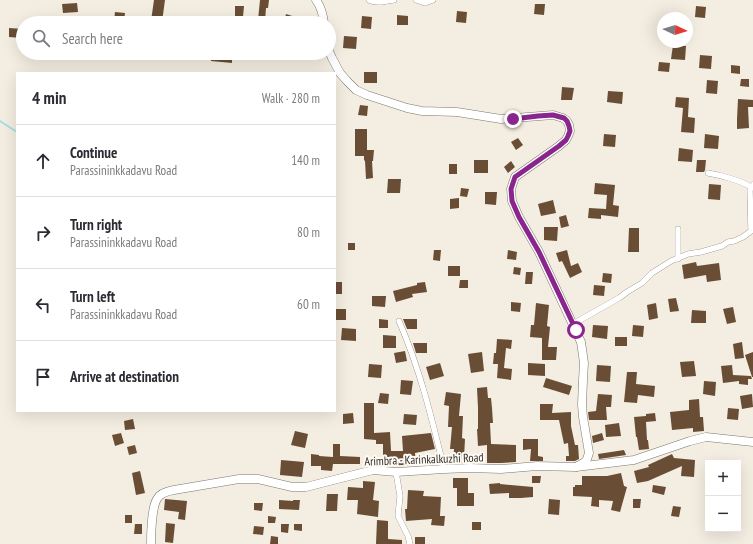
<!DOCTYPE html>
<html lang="en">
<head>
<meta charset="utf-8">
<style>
	body { margin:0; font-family:"PT Sans Narrow",sans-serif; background:#f7f7f7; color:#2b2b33 }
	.controls { position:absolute; right:12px; bottom:12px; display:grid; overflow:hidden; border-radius:0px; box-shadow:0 4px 16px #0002 }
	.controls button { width:36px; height:36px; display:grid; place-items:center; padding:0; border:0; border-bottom:1px solid #e1e1e2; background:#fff; color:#2b2b33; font:20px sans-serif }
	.compass { position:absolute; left:657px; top:12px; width:36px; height:36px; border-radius:50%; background:#fff; box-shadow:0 4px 16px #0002; rotate:94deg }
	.stop { position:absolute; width:12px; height:12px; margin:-9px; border:3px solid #8a258d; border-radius:50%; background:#fff }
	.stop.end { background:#8a258d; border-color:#fff; box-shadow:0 1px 4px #0008 }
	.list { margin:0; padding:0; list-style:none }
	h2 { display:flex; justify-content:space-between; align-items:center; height:52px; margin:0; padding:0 16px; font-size:17px }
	h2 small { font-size:13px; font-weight:400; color:#7c7c81 }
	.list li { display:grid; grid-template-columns:26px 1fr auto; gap:12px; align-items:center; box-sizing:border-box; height:72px; padding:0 16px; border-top:1px solid #e1e1e2 }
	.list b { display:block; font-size:15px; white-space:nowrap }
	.list p { margin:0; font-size:13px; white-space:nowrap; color:#7c7c81 }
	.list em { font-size:13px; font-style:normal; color:#7c7c81 }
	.icon { flex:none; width:22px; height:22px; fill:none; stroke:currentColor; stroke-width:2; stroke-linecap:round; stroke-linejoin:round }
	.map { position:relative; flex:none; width:753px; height:544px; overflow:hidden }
	.search { position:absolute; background:#fff; box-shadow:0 4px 16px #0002; left:16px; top:16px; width:320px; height:44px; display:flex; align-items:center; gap:10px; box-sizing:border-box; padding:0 14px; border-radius:22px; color:#7c7c81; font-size:15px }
	.panel { position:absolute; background:#fff; box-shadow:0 4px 16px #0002; left:16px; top:72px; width:320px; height:340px; border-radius:0px }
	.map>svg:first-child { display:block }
</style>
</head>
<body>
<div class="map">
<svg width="753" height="544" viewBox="0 0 753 544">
	<rect width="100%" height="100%" fill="#f4ede1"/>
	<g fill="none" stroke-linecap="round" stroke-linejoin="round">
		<path stroke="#abdee0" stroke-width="2" d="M0,121L17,132"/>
	</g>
	<g fill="#694e35">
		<path d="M154,0H165L162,22L151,21Z"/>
		<path d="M260,0H269L268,8H266L265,21L258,20Z"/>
		<path d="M77,3L78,12L63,13L62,4Z"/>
		<path d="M535,4H545L544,15L534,14Z"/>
		<path d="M235,6H244L243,17L235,16Z"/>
		<path d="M696,6L706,7L705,18L695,17Z"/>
		<path d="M457,11L467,12L466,23L456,22Z"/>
		<path d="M115,12L125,13L124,22L114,21Z"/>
		<path d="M286,14L311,22V23H284Z"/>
		<path d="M397,15L408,16V25H397Z"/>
		<path d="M362,16L372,17L371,29L361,28Z"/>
		<path d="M9,28L23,29L22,38L9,37Z"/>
		<path d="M344,36L357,37L356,49L343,48Z"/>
		<path d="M673,45L686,46L685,60L671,59Z"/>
		<path d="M212,53L232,54V63L211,61Z"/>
		<path d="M700,55L712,56L711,69L699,68Z"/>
		<path d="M659,62L670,63L669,72L658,71Z"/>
		<path d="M731,65L740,66V74L731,73Z"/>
		<rect x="364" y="72" width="13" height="11"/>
		<path d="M741,79H749V87L740,86Z"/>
		<path d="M707,80L718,81L717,94L706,93Z"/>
		<path d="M562,87L574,88L572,100H561Z"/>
		<path d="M608,91L623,92L622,104L607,102Z"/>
		<path d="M676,97L689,98L688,117L695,118L694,133L681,132L683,108L675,107Z"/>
		<path d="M738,99L753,100V107H748L749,128L737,129V119Z"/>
		<path d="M360,105L368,106L367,116L358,115Z"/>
		<path d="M355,129H367V150H374L373,161H372L373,178L366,179L365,161L364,160V156H355Z"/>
		<path d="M604,134L616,135L615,147L603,146Z"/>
		<path d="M705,134L719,136L718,149L704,148Z"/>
		<path d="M518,138L523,145L516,150L511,142Z"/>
		<path d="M679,148L693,150L692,162L678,161Z"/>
		<rect x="474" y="160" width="14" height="13"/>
		<path d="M697,160H706L705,170L704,172H696Z"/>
		<path d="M511,161L515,167L508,173L504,167Z"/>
		<rect x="449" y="164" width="8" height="10"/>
		<path d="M388,179H401L400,193H387Z"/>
		<path d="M595,183L615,185L613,205L619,206L618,217L601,215V219L588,218L589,208L606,209L607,195L594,194Z"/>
		<path d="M709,184L721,185L720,200L708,199Z"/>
		<path d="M461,188L469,189L467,197L460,196Z"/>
		<path d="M485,192H497L496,205L485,204Z"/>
		<path d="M459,198V208L450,209V199Z"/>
		<path d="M553,200L556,213L541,216L538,204Z"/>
		<path d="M566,215L569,226L561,228L559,217Z"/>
		<path d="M544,227H558L557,241L544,240Z"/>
		<path d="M629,228H639V252H628Z"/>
		<rect x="348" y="243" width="7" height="7"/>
		<path d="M434,250H441L440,261L433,260Z"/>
		<path d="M508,250L517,252L516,260L507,259Z"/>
		<path d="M567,250L571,266L578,263L582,272L570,278L562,261L559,262L556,253Z"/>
		<path d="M696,262L697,266L719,263L721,280L707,282L706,275L684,279L682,265Z"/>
		<rect x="448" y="266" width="12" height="10"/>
		<path d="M514,267L521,268L520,275L513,274Z"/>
		<path d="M526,272H533L532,284H525Z"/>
		<path d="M603,273L612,274L611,283L602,282Z"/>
		<path d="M460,280H468V288H459Z"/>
		<rect x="335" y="282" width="7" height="12"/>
		<path d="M425,282L427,292L412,294L413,297L396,302L393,291L417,285V283Z"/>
		<path d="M594,285L605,286L604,296L593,295Z"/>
		<path d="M372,296H386L385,307L372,306Z"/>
		<path d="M676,298L679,311L670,312L668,299Z"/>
		<path d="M511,302L521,303L520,312L511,311Z"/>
		<path d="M536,303L549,305L547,326L550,327L548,347H557L556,360H542V338L530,337L531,325H534Z"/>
		<path d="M656,303L658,318L649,320L647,305Z"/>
		<path d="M733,307L736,322L727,324L723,309Z"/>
		<rect x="336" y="309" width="10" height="11"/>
		<path d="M692,310L706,311V323H691Z"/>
		<path d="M379,319L388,320V328H379Z"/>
		<path d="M403,319H417V329H407Z"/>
		<path d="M593,325L608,326L607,339L592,337Z"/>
		<path d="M633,325L644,326L643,337L632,336Z"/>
		<path d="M342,328L356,329V341L341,340Z"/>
		<path d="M383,335L396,336V348H383Z"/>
		<rect x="615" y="337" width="12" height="9"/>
		<path d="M497,339L512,340L511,349L506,348L504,368L512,369L511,380L497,378L498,364H493L494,353H496Z"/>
		<path d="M742,342L744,358L735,359L733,344Z"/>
		<path d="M413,343H427V353H416Z"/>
		<path d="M405,351L407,361L396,363L394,353Z"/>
		<path d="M482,352L484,371L471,373L468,354Z"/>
		<path d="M753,352V377H752L745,355Z"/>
		<path d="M694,361L696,376L682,377L680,362Z"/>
		<path d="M440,363L444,376L430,380L426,367Z"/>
		<path d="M528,363L545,364V376L528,375Z"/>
		<path d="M369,364L382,365L381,378L368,377Z"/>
		<path d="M597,365L611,366L610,382L596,381Z"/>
		<path d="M732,365L733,375L751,376L752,379H748V385L739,384V381L723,383L721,366Z"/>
		<path d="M627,372H637L636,384L655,386L654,397L638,395L637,403L624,402Z"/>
		<path d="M546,378L572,386L569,395L543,387Z"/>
		<path d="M401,380L413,381L411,395L400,394Z"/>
		<path d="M704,381L716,382L715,396L703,394Z"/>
		<path d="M487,387L488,398H491L492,408L493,423H490L491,444L516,445V462L501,463H487V445L478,446L477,429H478V408L477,388Z"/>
		<path d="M446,392L461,394L459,416H463L462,438L465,439L464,458H472L471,463H453L454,449H450L452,427H448L449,406L444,405Z"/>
		<path d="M380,393L389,394L388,404L378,403Z"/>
		<path d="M598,394L612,395L611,407H606L607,420H589L588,412L596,411Z"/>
		<path d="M752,394L753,407L742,409L740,396Z"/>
		<path d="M699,399L700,417H703L704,431L693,432V428L672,430L670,412L689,410V400Z"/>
		<path d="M364,403H374V433L390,432L391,451H403L402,436L431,433L435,449L415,453L416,465L404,466V465H383V444H376V440L364,439Z"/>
		<path d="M540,404H553L552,413L571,412V426L575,445H578L579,459L575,461H566V456H569L568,443L564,444L559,420H540Z"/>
		<path d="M728,408L739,409L738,420L727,419Z"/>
		<path d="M353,413L354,423L343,424V414Z"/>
		<path d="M655,413L656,421L646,422L647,440H648L649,449L639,450L637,437H636L634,417L646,416V414Z"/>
		<path d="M404,414L417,415L416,425L403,424Z"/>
		<path d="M133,419L135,429L125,430L124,421Z"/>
		<path d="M619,423L621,436L606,437L605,425Z"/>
		<path d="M295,431L308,434L305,448L291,445Z"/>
		<path d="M121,433L124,443L115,446L112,435Z"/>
		<path d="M602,433L604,440L593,443L592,436Z"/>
		<path d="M523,439H538V456L543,457V461H530L531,449L523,450Z"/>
		<path d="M333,444H340V456L360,457V464H333L332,471L321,470V466H311V454L319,455V456L333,457Z"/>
		<path d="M135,445L137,453L129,455L127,447Z"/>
		<path d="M624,450L626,455L599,459L598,454Z"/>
		<path d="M672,454L674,458L695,460L694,477L681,476L682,466L648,481L637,483L634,471L649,467L648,465Z"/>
		<path d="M281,460L304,462L302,477L280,475Z"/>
		<path d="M140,471L145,493L136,495L132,473Z"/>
		<path d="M621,473L624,486L627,487L620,512L611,510L613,501L599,500V507L591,506L592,497L573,496V487H575V485H582V476H607Z"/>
		<path d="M532,476H541L540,483H532Z"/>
		<path d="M453,478H468V493H474V506H457V488H453Z"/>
		<path d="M363,481L375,482L373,500L379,501L378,517L357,514L358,500H347L348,487L363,488Z"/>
		<path d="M500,483V484L533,487V497L521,498H509V493L490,494L489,484Z"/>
		<path d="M653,485L666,487L664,495L652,492Z"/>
		<path d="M408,490L424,491L423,496L441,497L440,516H445L444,526L431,525L432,519L406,521L405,509H407Z"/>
		<path d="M327,494H338L337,511H326Z"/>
		<path d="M165,499L187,501L185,520L178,519L179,512L164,510Z"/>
		<path d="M549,499L560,500L559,515L548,514Z"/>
		<path d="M633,499H641L640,508H633Z"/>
		<path d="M279,500L293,501V500H300L299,510L279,509Z"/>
		<path d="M254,503H263L262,511L254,510Z"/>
		<path d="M673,506L681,507L679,517L671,516Z"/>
		<rect x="125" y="515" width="7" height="8"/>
		<path d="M268,516L276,517L275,523H268Z"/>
		<path d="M377,520L388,521V539L402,540V544H376Z"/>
		<rect x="472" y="522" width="9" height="8"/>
		<path d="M166,523L175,524L173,543L165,542Z"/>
		<path d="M135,524H142V534H134Z"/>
		<path d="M281,524H289L288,533L281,532Z"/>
		<path d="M294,524H302V531L294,530Z"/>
		<path d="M254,526L264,527L263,535L253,534Z"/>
		<path d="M271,536L278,537V544H270Z"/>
		<rect x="415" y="537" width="10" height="7"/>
	</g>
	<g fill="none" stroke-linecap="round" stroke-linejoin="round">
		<defs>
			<g id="minor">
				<path d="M369,0C377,4 386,1 394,0"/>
				<path d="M416,0L425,3L433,0"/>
				<path d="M708,173C720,175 742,181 751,187"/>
				<path d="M678,229V259"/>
				<path d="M399,321C420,369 432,419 444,469"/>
				<path d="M573,324L619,298L627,292L642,283L652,273L671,261L688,254L701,252L722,246L728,242L734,241L743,237L751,231L750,190L753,185"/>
				<path d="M396,472L400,496L398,516L408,536L410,544"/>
			</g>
			<g id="secondary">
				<path d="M316,0C321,7 323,14 324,23"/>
				<path d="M329,51L332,58L340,73L347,81L356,90L367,95L407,108L422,111L457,112L501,119L553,115L563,118L567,121L569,125L570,131L568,136L566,140L559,146L515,177L511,189L512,201L519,217L539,252L581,342L584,363L583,380L582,405L583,417L589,453L587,459L585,462L576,467"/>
				<path d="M151,544C151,533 152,507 157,499C160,493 168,491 174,490L239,479H258L292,487H306L373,470L396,472L444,469L470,468L501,469L537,466L576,467L634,460L690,441L706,437L753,442"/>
			</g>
		</defs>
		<use href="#minor" stroke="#7d776d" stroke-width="6"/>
		<use href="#secondary" stroke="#7d776d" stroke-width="9"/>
		<use href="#minor" stroke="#fff" stroke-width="5.5"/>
		<use href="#secondary" stroke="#fff" stroke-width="8"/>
	</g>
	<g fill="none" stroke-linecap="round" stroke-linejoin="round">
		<path stroke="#8a258d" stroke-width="5" d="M513,119L538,116L553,115L564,118L567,121L569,126L570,131L568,136L566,140L559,146L515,177L511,189L512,201L519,217L539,252L576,330"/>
	</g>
	<g text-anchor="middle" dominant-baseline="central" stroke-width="4" stroke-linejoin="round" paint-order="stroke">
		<g font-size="12" fill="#2f2c28" stroke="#fffaf3">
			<text transform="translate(424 459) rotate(-2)">Arimbra - Karinkalkuzhi Road</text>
		</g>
	</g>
</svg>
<div class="controls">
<button>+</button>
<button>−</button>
</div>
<svg class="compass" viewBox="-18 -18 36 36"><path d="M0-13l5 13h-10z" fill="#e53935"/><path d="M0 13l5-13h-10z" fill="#7c7c81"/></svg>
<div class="stop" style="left:576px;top:330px"></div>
<div class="stop end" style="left:513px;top:119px"></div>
<div class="search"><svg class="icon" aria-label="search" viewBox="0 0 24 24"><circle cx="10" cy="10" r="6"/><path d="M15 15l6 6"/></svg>Search here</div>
<section class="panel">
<h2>4 min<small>Walk · 280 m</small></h2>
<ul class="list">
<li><svg class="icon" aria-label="ahead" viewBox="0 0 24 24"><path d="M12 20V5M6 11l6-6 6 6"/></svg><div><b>Continue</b><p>Parassininkkadavu Road</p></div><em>140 m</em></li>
<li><svg class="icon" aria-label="right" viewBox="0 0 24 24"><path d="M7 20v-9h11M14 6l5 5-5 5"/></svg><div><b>Turn right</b><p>Parassininkkadavu Road</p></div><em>80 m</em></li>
<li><svg class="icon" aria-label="left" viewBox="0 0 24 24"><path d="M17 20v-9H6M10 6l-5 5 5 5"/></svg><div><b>Turn left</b><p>Parassininkkadavu Road</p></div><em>60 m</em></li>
<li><svg class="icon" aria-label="arrive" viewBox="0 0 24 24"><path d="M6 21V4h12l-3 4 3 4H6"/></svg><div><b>Arrive at destination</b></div></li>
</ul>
</section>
</div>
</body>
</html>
